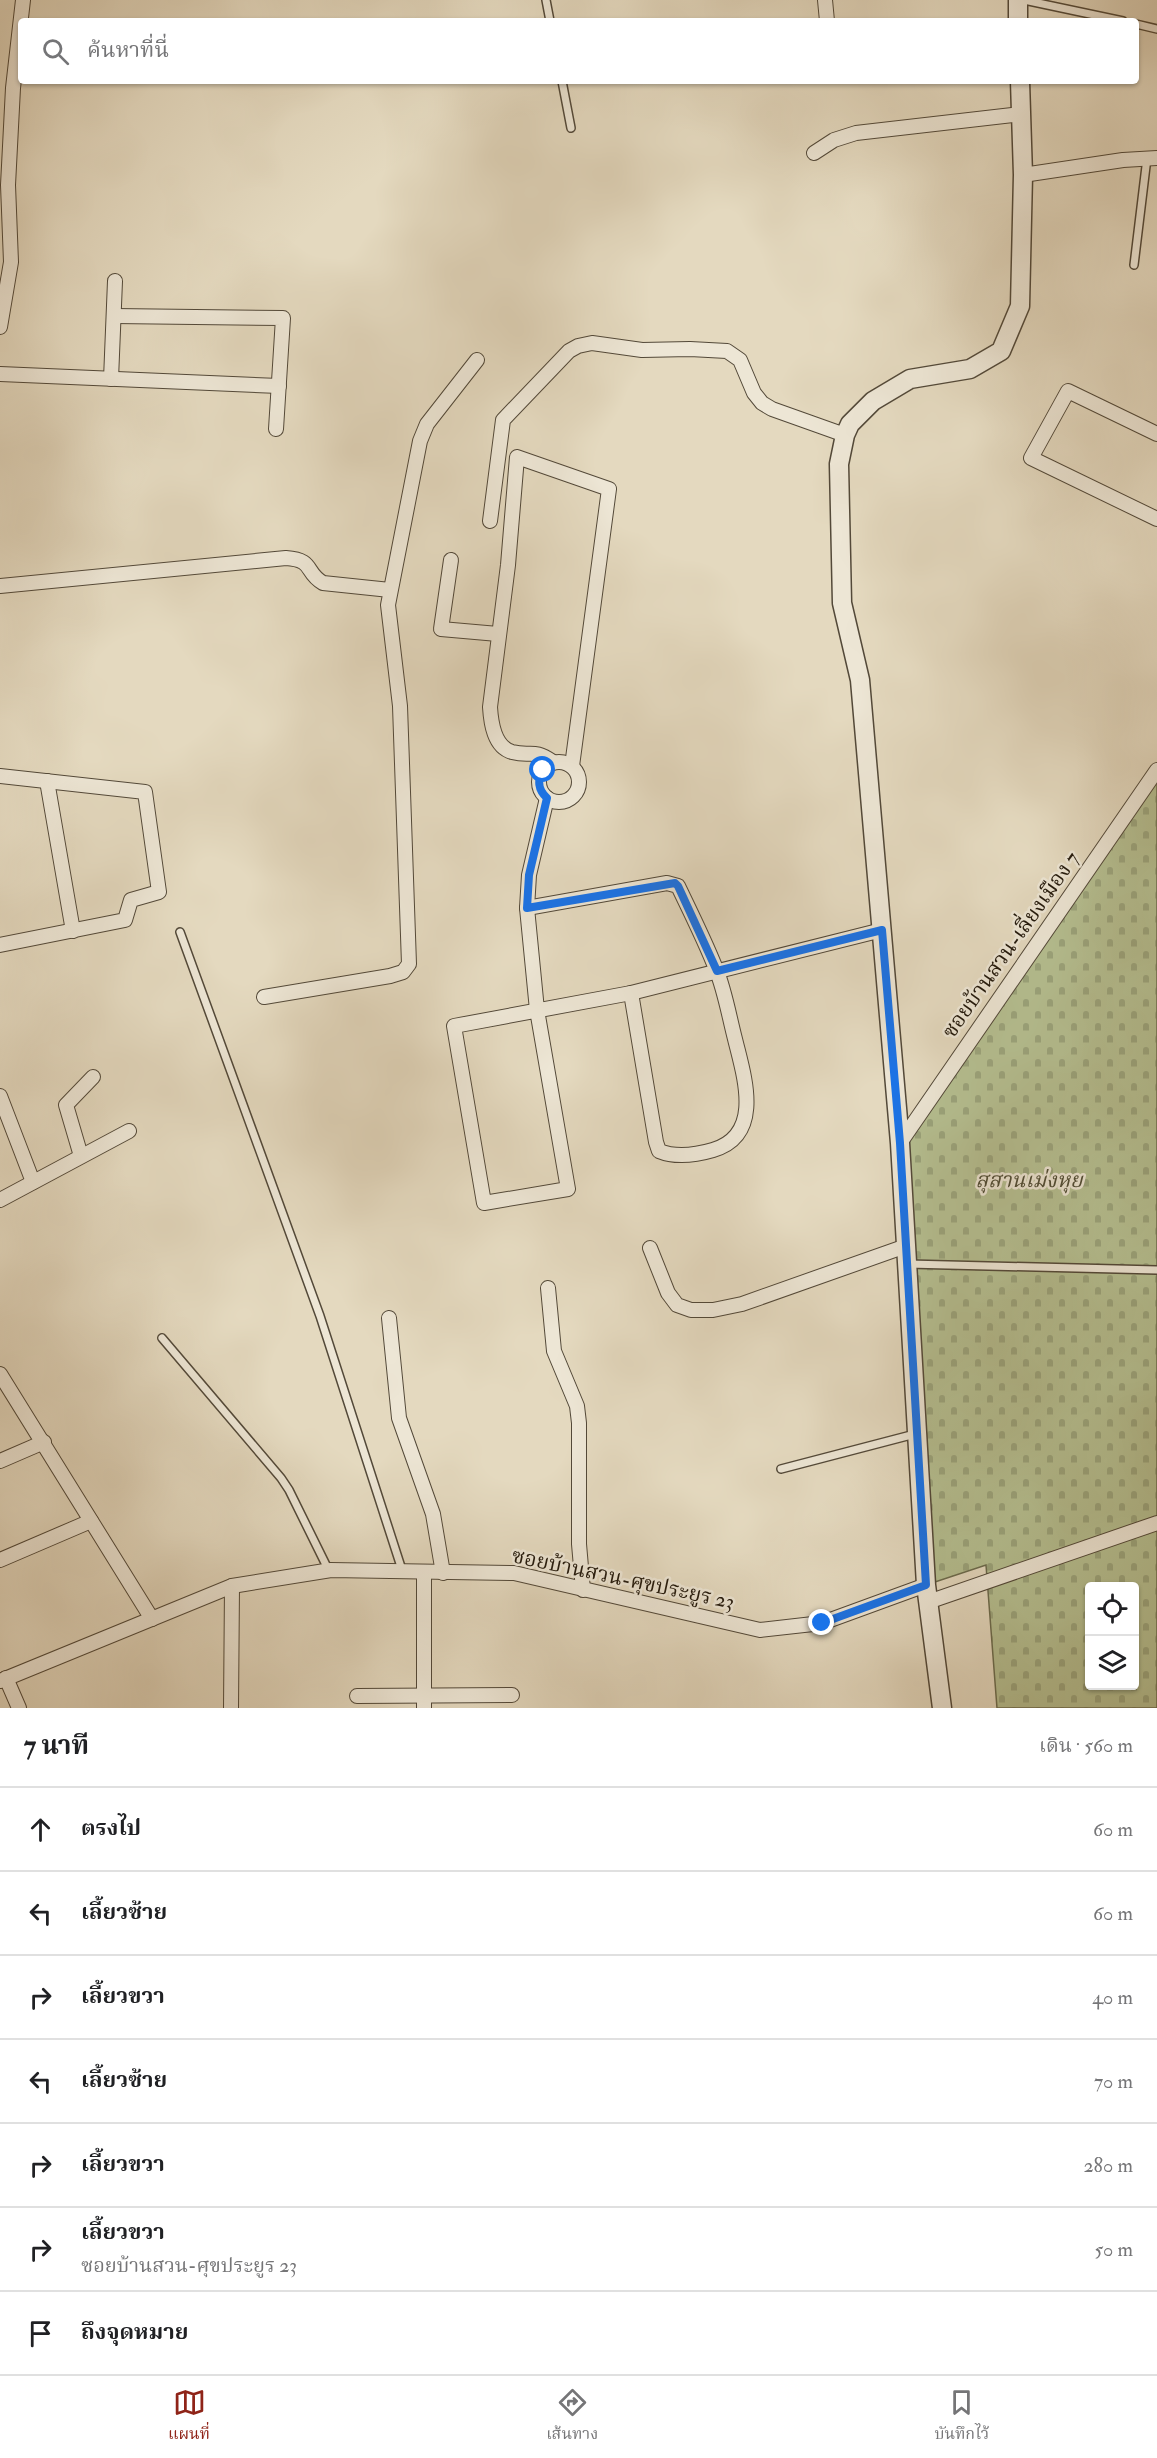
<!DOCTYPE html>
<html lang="th">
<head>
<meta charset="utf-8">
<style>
	body { margin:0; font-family:"IM FELL Double Pica","Noto Serif Thai",serif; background:#f2f2f2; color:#202124 }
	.controls { position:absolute; right:18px; bottom:18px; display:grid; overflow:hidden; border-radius:6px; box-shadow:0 2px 4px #0004 }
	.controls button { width:54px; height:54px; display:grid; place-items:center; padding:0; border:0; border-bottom:2px solid #e0e0e0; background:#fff; color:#202124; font:30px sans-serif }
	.stop { position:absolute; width:18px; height:18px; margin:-14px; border:4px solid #1a73e8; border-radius:50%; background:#fff }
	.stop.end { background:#1a73e8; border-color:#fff; box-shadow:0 2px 6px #0008 }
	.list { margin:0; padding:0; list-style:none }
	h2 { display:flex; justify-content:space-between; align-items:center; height:78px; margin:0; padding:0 24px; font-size:26px }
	h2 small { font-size:20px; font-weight:400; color:#757577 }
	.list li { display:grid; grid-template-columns:39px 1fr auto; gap:18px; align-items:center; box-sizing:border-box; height:84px; padding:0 24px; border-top:2px solid #e0e0e0 }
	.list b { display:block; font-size:22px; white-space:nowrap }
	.list p { margin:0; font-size:20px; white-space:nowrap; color:#757577 }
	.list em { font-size:20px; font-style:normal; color:#757577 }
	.icon { flex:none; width:33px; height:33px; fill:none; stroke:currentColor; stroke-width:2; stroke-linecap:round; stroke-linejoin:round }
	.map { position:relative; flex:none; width:1157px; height:1708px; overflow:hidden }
	.search { position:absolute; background:#fff; box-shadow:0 2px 4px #0004; left:18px; right:18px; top:18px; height:66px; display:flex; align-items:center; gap:15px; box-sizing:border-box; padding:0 21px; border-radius:6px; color:#757577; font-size:22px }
	.sheet { height:666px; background:#fff }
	nav { display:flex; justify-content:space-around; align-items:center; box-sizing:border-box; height:84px; border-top:2px solid #e0e0e0; background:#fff; font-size:16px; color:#757577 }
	nav a { display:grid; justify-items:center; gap:3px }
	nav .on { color:#8f2418 }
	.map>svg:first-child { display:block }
</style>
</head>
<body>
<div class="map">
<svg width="1157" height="1708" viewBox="0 0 1157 1708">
	<defs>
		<pattern id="cemetery-stones" width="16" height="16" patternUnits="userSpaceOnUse" patternTransform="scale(1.5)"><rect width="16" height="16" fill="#b5bf91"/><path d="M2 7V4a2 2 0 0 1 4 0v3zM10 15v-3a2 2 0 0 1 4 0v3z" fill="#9ba47c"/></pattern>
	</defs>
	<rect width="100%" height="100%" fill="#e4d9bf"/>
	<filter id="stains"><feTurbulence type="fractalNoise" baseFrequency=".00333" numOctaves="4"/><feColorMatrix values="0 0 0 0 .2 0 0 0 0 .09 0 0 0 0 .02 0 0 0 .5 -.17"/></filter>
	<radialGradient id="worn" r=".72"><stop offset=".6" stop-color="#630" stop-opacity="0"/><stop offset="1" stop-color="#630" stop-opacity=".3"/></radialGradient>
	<path fill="url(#cemetery-stones)" stroke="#6c6c4e" stroke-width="1.5" fill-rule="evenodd" d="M1157,770V1708H997L986,1565L926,1585L900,1143ZM1090,1586H1134V1686H1090Z"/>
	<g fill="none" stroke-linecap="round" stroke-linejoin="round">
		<defs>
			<g id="service">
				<path d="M546,0L550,21"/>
				<path d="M1024,0L1123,21"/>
				<path d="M1136,24L1157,29"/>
				<path d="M562,81L571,128"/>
				<path d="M1134,265L1147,158"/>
				<path d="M180,932L320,1316L403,1573"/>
				<path d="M908,1264L1157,1270"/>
				<path d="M162,1338L281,1478L289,1490L329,1571"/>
				<path d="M781,1469L915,1434"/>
			</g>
			<g id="minor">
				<path d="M825,0L827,21"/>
				<path d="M814,153L834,140L856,133L1021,114"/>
				<path d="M1023,175L1123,160L1157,158"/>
				<path d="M114,316L283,318L276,429"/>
				<path d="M0,327L11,262L8,185L13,88L23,0"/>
				<path d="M0,374L279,386"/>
				<path d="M111,379L115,281"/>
				<path d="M1157,434L1068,391L1031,458L1157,519"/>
				<path d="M490,521L503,420L569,351L578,346L592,343L642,350L690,349L727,351L740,360L754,393L762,403L772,409L845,435"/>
				<path d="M451,560L441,629L498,634"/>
				<path d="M0,586L286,558C315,560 304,572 323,583L390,590"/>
				<circle cx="559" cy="782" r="20"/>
				<path d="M553,762C532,748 532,757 512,752C494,747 491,723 490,707L508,565L517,457L609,489L572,766"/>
				<path d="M0,776L145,792L159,892L131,900L125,920L0,945"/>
				<path d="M47,781L73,931"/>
				<path d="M547,798L529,875L527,908L537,1010L568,1189L484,1203L454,1026L631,993L882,930"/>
				<path d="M527,908L667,883L678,886C691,913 705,941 716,969C725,991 729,1016 735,1039C744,1076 764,1135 713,1150C696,1155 676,1158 659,1151L656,1142L631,993"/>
				<path d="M264,997L390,976L403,972L409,964L400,706L388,605L420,441L427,424L477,360"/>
				<path d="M0,1096L33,1182"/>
				<path d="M900,1143L1157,770"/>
				<path d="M81,1156L66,1105L93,1077"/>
				<path d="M0,1200L129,1131"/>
				<path d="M650,1248L668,1293L677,1305L691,1310H713L742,1304L906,1246"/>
				<path d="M548,1288L554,1351L577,1406L579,1423V1544L583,1590"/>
				<path d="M389,1318L399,1418L433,1514L443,1573"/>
				<path d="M0,1374L152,1619"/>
				<path d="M0,1461L44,1442"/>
				<path d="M0,1560L91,1521"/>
				<path d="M424,1573V1708"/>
				<path d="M928,1602L1157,1523"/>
				<path d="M6,1678L19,1708"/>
				<path d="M0,1681L232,1586L331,1570L514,1573L760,1630L822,1623L926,1585"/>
				<path d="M357,1696L512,1695"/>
				<path d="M231,1708L232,1586"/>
			</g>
			<g id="tertiary">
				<path d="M1018,0V21"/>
				<path d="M942,1708L926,1585L900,1143L860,680L842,603L839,464L845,435L850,424L873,401L910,379L970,369L1001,351L1020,306L1023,175L1020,81"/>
			</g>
		</defs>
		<use href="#service" stroke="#534939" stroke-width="10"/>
		<use href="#minor" stroke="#534939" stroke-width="16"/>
		<use href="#tertiary" stroke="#534939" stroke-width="21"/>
		<use href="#service" stroke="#ede6d5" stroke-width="7"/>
		<use href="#minor" stroke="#ede6d5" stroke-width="14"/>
		<use href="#tertiary" stroke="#ede6d5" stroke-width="18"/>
	</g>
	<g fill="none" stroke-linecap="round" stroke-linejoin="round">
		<path stroke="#1a73e8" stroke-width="8" d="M543,770C537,780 538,790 547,798L529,875L527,908L675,883L678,886L717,971L882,930L900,1143L926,1585L822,1623"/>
	</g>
	<g text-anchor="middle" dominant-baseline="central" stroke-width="5" stroke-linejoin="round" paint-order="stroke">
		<g font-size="21" fill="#23190c" stroke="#ede6d5">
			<text transform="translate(1011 945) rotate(-55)">ซอยบ้านสวน-เลี่ยงเมือง 7</text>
			<text transform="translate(623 1579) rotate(12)">ซอยบ้านสวน-ศุขประยูร 23</text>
		</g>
		<g font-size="21" font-style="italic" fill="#4f4b34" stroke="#ede6d5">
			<text x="1029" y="1180">สุสานเม่งหุย</text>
		</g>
	</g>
	<rect width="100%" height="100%" filter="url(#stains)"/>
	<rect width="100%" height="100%" fill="url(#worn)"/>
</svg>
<div class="controls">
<button><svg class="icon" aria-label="locate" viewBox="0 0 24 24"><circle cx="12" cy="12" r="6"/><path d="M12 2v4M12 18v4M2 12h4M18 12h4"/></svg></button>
<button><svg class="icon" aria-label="layers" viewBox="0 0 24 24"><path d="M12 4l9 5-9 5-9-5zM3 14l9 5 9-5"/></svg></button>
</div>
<div class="stop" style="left:543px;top:770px"></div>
<div class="stop end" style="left:822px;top:1623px"></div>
<div class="search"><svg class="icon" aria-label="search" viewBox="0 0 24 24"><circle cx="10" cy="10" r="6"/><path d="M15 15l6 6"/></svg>ค้นหาที่นี่</div>
</div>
<section class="sheet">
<h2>7 นาที<small>เดิน · 560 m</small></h2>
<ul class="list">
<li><svg class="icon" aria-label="ahead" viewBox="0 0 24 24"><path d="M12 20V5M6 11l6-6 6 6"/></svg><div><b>ตรงไป</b></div><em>60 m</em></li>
<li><svg class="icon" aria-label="left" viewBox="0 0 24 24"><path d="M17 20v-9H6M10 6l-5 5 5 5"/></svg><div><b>เลี้ยวซ้าย</b></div><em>60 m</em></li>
<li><svg class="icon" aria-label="right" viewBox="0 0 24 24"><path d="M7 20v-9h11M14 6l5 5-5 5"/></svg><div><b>เลี้ยวขวา</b></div><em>40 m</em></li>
<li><svg class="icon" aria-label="left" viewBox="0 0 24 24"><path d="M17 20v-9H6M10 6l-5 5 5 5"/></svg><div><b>เลี้ยวซ้าย</b></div><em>70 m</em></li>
<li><svg class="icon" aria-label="right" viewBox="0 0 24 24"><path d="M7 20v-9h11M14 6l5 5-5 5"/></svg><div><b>เลี้ยวขวา</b></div><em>280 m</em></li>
<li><svg class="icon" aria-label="right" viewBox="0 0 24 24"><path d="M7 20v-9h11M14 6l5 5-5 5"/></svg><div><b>เลี้ยวขวา</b><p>ซอยบ้านสวน-ศุขประยูร 23</p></div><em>50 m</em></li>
<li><svg class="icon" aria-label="arrive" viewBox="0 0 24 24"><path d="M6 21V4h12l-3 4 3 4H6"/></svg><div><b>ถึงจุดหมาย</b></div></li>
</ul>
</section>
<nav>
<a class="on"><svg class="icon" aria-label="map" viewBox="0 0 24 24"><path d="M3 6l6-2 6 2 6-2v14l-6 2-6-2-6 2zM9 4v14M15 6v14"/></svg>แผนที่</a>
<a><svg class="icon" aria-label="directions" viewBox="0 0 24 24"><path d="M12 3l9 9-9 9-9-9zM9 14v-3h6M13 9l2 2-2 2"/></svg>เส้นทาง</a>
<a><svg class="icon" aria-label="saved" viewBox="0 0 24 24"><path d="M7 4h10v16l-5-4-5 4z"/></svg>บันทึกไว้</a>
</nav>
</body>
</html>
